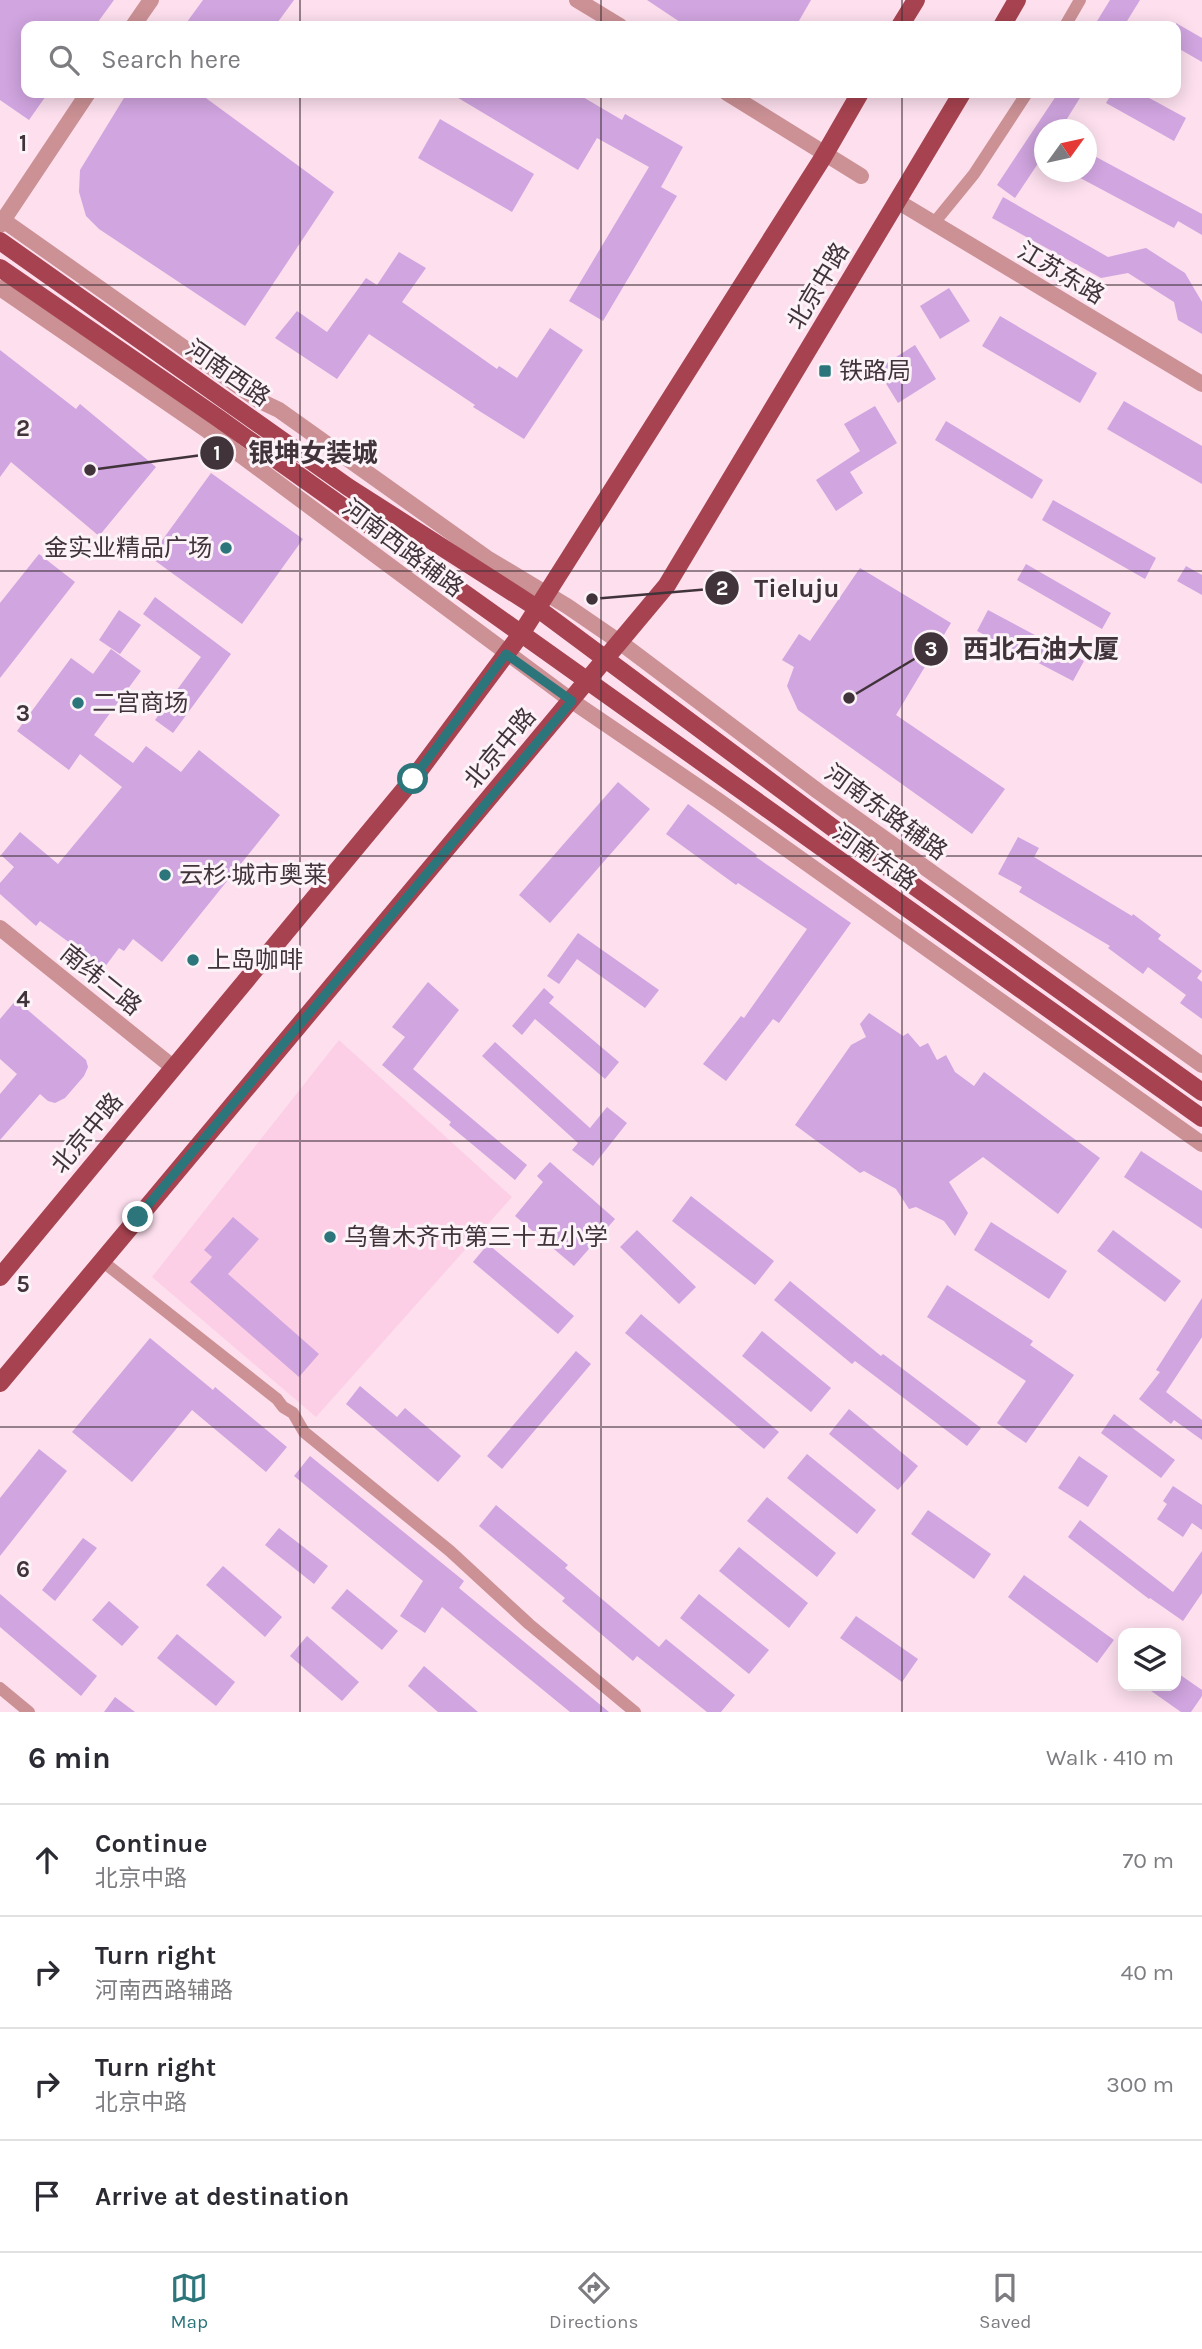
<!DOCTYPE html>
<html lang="en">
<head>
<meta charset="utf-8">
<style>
	body { margin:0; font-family:Karla,"Noto Sans SC",sans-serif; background:#f2f2f3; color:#2b2b33 }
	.controls { position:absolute; right:21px; bottom:21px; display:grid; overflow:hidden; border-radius:14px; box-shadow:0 4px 18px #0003 }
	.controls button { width:63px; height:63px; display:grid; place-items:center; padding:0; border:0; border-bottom:2px solid #e1e1e2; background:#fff; color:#2b2b33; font:35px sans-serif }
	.compass { position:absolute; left:1034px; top:119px; width:63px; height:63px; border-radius:50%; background:#fff; box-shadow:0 4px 18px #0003; rotate:57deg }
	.stop { position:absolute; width:21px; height:21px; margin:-16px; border:5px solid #2c767b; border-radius:50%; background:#fff }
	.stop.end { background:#2c767b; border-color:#fff; box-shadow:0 2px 7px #0008 }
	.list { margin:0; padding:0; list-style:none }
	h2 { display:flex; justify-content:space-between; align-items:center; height:91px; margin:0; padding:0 28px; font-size:30px }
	h2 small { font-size:23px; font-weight:400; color:#7c7c81 }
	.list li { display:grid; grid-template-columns:46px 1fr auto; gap:21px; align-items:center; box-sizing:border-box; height:112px; padding:0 28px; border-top:2px solid #e1e1e2 }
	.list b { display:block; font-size:26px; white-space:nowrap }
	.list p { margin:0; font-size:23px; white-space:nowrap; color:#7c7c81 }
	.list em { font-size:23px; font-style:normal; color:#7c7c81 }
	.icon { flex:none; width:38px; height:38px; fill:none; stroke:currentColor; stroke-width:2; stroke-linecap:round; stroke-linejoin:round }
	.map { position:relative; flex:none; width:1202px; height:1712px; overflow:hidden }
	.search { position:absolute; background:#fff; box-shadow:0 4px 18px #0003; left:21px; right:21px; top:21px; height:77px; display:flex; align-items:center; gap:18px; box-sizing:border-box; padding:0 24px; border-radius:14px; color:#7c7c81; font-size:26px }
	.sheet { height:539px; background:#fff }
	nav { display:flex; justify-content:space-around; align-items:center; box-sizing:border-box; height:98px; border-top:2px solid #e1e1e2; background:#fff; font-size:19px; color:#7c7c81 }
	nav a { display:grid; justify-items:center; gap:4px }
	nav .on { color:#2c767b }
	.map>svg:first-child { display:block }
</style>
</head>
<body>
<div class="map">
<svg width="1202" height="1712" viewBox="0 0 1202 1712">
	<rect width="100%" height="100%" fill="#fddfee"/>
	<path fill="#fccfe6" d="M339,1040L512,1197L316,1417L152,1277Z"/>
	<g fill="#d1a5e0">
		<path d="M0,0H114L95,26H26V93H48L29,120L0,100Z"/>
		<path d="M203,0H294L275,26H184Z"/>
		<path d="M647,0H811L796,26H686Z"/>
		<path d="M1110,0H1140L1124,26H1094Z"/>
		<path d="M1176,23L1202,38V62L1176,47Z"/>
		<path d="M127,93H199L334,192L245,326L99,229L86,216L79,192L80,170Z"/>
		<path d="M450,93H576L622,120L625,114L683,147L661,187L677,196L603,321L569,301L649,167L597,138L578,170Z"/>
		<path d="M1058,93H1083L1060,130H1045V153L1015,198L997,185Z"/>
		<path d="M1112,93H1140L1186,118L1174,141L1106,103Z"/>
		<path d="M440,119L534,174L512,212L418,158Z"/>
		<path d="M1087,152L1202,214V235L1178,221L1174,228L1069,172H1087Z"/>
		<path d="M1003,197L1108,257L1146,248L1185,273L1202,302V334L1178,320L1174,302L1128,273L1101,278L992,218Z"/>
		<path d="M399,252L426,268L402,302L497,369L499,366L517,378L550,328L583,350L524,439L473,407L475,405L369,334L337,379L275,338L297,311L327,332L366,278L377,285Z"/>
		<path d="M949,288L970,321L940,339L920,306Z"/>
		<path d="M1000,316L1097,373L1080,403L982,346Z"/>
		<path d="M915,345L936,379L898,403L877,369Z"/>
		<path d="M0,350L76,409L80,404L156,467L99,536L11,462L0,477Z"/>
		<path d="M1124,401L1202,446V484L1107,429Z"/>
		<path d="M875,406L897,443L850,472L863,493L836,511L816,480L860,451L844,424Z"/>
		<path d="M946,421L1043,480L1032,499L935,440Z"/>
		<path d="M211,473L303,539L242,624L150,557Z"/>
		<path d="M1053,500L1156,558L1145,579L1042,520Z"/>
		<path d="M39,554L75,582L0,678V603Z"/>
		<path d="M1026,564L1111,613L1102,629L1017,580Z"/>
		<path d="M1186,566L1202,575V595L1177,581Z"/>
		<path d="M860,568L951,623L896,715L1005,789L972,834L798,710L787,686L794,667L782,660L799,634L810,641Z"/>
		<path d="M155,597L231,654L173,733L155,720L201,657L143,614Z"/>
		<path d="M119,610L141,625L120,654L99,640Z"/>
		<path d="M988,610L1084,661L1073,681L977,631Z"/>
		<path d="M111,649L141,671L94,735L133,763L146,746L181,772L199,750L280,815L162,962L133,939L124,951L119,948L104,968L40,921L36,926L0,894V883L14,867L1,855L20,832L58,864L122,787L80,754L69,770L17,731L71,658L93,674Z"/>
		<path d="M618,782L650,809L550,923L519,895Z"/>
		<path d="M688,804L757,855L756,857L851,923L779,1023L773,1019L726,1081L703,1064L741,1016L744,1018L807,929L738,883L736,885L666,834Z"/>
		<path d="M1018,837L1039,848L1034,857L1132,916L1133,914L1161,935L1158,939L1202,971L1197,978L1202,982V1019L1180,1003L1186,995L1148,967L1143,974L1108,948L1110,946L1019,892L1022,887L998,874Z"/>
		<path d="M578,933L659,990L645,1008L577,959L559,984L547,976Z"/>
		<path d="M428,982L459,1010L413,1069L527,1165L515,1180L449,1125L451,1122L382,1065L405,1037L392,1027Z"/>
		<path d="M544,988L554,997L549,1003L619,1062L605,1079L535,1019L522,1035L512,1026Z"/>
		<path d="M16,1000L86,1060L88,1067L84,1076L65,1098L55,1103L48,1101L40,1094L0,1140V1094L17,1074L0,1059V1019Z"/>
		<path d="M869,1013L903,1036L908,1033L920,1047L928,1043L937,1060L946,1055L955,1072L974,1086L984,1072L1100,1158L1058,1214L983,1157L949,1182L968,1213L955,1236L944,1221L916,1207L909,1209L896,1189L864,1171L860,1173L795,1125L851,1045L866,1037L860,1024Z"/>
		<path d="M495,1042L590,1128L607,1107L627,1123L593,1166L572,1150L578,1143L482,1056Z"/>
		<path d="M1141,1151L1202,1191V1229L1124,1177Z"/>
		<path d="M550,1162L615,1219L574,1266L515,1216L543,1182L537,1176Z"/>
		<path d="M691,1196L774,1261L755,1285L672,1221Z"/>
		<path d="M233,1217L259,1239L228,1274L319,1354L299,1377L190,1282L212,1257L204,1250Z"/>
		<path d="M991,1222L1067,1271L1049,1299L974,1250Z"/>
		<path d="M637,1230L696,1287L679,1304L620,1247Z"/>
		<path d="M1113,1230L1181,1281L1165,1302L1097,1251Z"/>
		<path d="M488,1244L574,1316L558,1334L473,1262Z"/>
		<path d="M790,1281L881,1356L883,1354L981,1428L967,1446L855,1361L852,1364L774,1300Z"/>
		<path d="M947,1285L1033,1341L1030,1345L1074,1375L1026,1443L997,1423L1026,1381L927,1317Z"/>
		<path d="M1202,1298V1337L1166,1392L1202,1420V1440L1174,1420L1171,1424L1139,1399L1160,1372L1156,1370Z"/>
		<path d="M641,1314L779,1432L764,1449L625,1333Z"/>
		<path d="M762,1331L831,1388L811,1412L742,1356Z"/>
		<path d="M150,1338L213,1390L215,1387L287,1447L266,1472L192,1410L132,1482L72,1432Z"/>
		<path d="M576,1351L591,1364L502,1469L487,1456Z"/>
		<path d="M360,1386L397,1417L405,1408L461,1456L438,1482L346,1404Z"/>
		<path d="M849,1409L918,1466L898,1490L829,1434Z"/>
		<path d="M1114,1414L1175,1460L1161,1478L1101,1433Z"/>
		<path d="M39,1449L67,1471L0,1556V1498Z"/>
		<path d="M807,1454L876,1510L857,1534L787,1478Z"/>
		<path d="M310,1456L464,1581L459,1588L609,1712H570L442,1607L425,1633L400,1616L423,1581L294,1476Z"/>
		<path d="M1079,1456L1108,1476L1088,1507L1058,1488Z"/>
		<path d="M1173,1486L1202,1505V1530L1192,1523L1183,1537L1157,1519L1167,1504L1163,1501Z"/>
		<path d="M767,1497L836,1553L817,1577L747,1521Z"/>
		<path d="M496,1505L568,1565L565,1568L659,1647L666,1639L735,1695L721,1712H707L637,1656L633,1661L562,1601L565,1598L479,1526Z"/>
		<path d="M928,1510L991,1554L974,1579L911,1534Z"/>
		<path d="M1080,1520L1173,1592L1202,1551V1593L1183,1621L1150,1598L1149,1599L1068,1537Z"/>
		<path d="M279,1528L328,1566L314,1584L265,1545Z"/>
		<path d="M83,1538L97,1548L55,1601L42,1590Z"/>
		<path d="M739,1547L808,1603L789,1628L719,1571Z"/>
		<path d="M223,1566L282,1617L265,1637L206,1585Z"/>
		<path d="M1024,1575L1114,1640L1097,1663L1008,1597Z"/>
		<path d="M347,1589L398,1631L382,1650L331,1608Z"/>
		<path d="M0,1594L97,1676L81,1696L0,1627Z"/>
		<path d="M699,1594L769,1650L749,1674L680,1618Z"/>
		<path d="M109,1601L139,1627L122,1646L92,1620Z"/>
		<path d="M856,1616L918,1659L902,1682L840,1638Z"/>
		<path d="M177,1634L235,1682L216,1706L157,1658Z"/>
		<path d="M307,1636L359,1682L342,1701L290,1656Z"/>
		<path d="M424,1666L478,1712H438L408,1686Z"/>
		<path d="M1176,1672L1202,1690V1696L1191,1712H1181L1144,1686H1176Z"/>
		<path d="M115,1697L135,1712H104Z"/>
	</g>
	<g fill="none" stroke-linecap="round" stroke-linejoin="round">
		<g stroke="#cb9195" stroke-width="12">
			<path d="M1065,26L1080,0"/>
			<path d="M934,223L974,174L1027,93"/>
			<path d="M102,1261L277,1399L283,1407L293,1413L304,1432L450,1551L529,1624L635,1712"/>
			<path d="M0,1688L29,1712"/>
		</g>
		<g stroke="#cb9195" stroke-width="16">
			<path d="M577,0L620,26"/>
			<path d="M133,26L151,0"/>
			<path d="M727,93L861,176"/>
			<path d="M897,201L1202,384"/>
			<path d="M0,218L258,400L279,410L487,558L567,606L621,643L819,792L1202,1065"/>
			<path d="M0,225L88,93"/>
			<path d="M0,288L208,431L572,701L719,801L1202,1144"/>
			<path d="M0,928L174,1068"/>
		</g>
		<g stroke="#a74350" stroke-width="18">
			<path d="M900,26L916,0"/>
			<path d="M1002,26L1017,0"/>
			<path d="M0,241L348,487L537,608L837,831L1202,1092"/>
			<path d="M0,268L218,418L1202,1118"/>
			<path d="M0,1277L413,779L521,634L822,159L860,93"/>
			<path d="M0,1383L667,585L962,93"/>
		</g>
	</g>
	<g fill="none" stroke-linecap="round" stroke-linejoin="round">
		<path stroke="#2c767b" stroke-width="9" d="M138,1217L572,701L506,654L413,779"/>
	</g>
	<path fill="none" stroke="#41333a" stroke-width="2" stroke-opacity="0.55" d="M300,0V26M601,0V26M902,0V26M300,93V1712M601,93V1712M902,93V1712M0,285H1202M0,571H1202M0,856H1202M0,1141H1202M0,1427H1202"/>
	<g fill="#2c767b" stroke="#fbf3f7" stroke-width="2.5">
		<rect x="818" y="364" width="14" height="14" rx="3.5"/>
		<circle cx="226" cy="548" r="7"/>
		<circle cx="78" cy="703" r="7"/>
		<circle cx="165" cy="875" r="7"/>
		<circle cx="193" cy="960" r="7"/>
		<circle cx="330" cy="1237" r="7"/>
	</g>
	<g text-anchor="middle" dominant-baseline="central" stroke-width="6" stroke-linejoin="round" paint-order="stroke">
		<g font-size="24" fill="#41333a" stroke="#fbf3f7">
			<text transform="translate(1061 273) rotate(31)">江苏东路</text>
			<text transform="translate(818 286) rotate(-59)">北京中路</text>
			<text transform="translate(228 373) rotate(35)">河南西路</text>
			<text transform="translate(403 548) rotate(37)">河南西路辅路</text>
			<text transform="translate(500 748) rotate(-50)">北京中路</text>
			<text transform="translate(886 812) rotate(36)">河南东路辅路</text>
			<text transform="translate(875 857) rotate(35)">河南东路</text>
			<text transform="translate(101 980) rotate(39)">南纬二路</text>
			<text transform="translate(87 1133) rotate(-50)">北京中路</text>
		</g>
		<g font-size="24" fill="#41333a" stroke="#fbf3f7" text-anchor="start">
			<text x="839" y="371">铁路局</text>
			<text x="212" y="548" text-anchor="end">金实业精品广场</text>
			<text x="92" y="703">二宫商场</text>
			<text x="179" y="875">云杉·城市奥莱</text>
			<text x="207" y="960">上岛咖啡</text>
			<text x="344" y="1237">乌鲁木齐市第三十五小学</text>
		</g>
	</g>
	<g font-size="23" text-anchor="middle" font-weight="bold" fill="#41333a" stroke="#fbf3f7" stroke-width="6" stroke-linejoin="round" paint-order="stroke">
		<text x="23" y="151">1</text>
		<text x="23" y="436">2</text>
		<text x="23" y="721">3</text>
		<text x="23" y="1007">4</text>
		<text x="23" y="1292">5</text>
		<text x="23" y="1577">6</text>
	</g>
	<path fill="none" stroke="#41333a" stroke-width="2.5" d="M90 470L217 453M592 599L722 588M849 698L931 649"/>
	<g fill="#41333a" stroke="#fbf3f7" stroke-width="2.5">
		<circle cx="90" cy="470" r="7"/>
		<circle cx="592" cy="599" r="7"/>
		<circle cx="849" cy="698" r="7"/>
		<circle cx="217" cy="453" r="18"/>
		<circle cx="722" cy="588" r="18"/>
		<circle cx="931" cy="649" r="18"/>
	</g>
	<g font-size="21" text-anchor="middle" font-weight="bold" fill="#fff">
		<text x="217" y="460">1</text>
		<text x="722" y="595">2</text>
		<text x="931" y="656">3</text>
	</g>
	<g font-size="26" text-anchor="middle" font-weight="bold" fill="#41333a" stroke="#fbf3f7" stroke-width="6" stroke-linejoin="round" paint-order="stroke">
		<text x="313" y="462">银坤女装城</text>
		<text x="797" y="597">Tieluju</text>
		<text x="1041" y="658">西北石油大厦</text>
	</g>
</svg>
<div class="controls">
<button><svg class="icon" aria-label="layers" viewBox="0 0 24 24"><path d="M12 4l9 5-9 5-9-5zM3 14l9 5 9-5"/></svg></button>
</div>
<svg class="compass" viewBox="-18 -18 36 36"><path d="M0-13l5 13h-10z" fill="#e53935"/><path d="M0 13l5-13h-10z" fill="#7c7c81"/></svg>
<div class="stop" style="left:413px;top:779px"></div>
<div class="stop end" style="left:138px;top:1217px"></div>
<div class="search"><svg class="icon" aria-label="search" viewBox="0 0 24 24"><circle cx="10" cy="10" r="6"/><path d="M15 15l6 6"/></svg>Search here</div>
</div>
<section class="sheet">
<h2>6 min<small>Walk · 410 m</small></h2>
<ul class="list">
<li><svg class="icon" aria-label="ahead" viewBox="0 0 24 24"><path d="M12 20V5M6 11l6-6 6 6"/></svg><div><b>Continue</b><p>北京中路</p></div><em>70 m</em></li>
<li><svg class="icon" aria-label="right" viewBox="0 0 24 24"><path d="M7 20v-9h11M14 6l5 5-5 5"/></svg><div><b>Turn right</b><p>河南西路辅路</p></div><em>40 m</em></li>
<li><svg class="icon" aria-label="right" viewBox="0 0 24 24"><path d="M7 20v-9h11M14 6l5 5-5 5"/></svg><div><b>Turn right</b><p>北京中路</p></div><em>300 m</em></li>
<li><svg class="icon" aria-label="arrive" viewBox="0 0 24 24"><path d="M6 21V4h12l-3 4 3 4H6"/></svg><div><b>Arrive at destination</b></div></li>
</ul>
</section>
<nav>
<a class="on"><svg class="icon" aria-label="map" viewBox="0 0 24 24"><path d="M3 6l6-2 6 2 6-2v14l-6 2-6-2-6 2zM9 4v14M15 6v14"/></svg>Map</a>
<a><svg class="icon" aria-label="directions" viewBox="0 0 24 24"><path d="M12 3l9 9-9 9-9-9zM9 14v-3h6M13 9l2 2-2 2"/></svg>Directions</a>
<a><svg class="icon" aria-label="saved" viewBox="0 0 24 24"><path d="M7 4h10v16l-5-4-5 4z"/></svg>Saved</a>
</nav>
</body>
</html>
